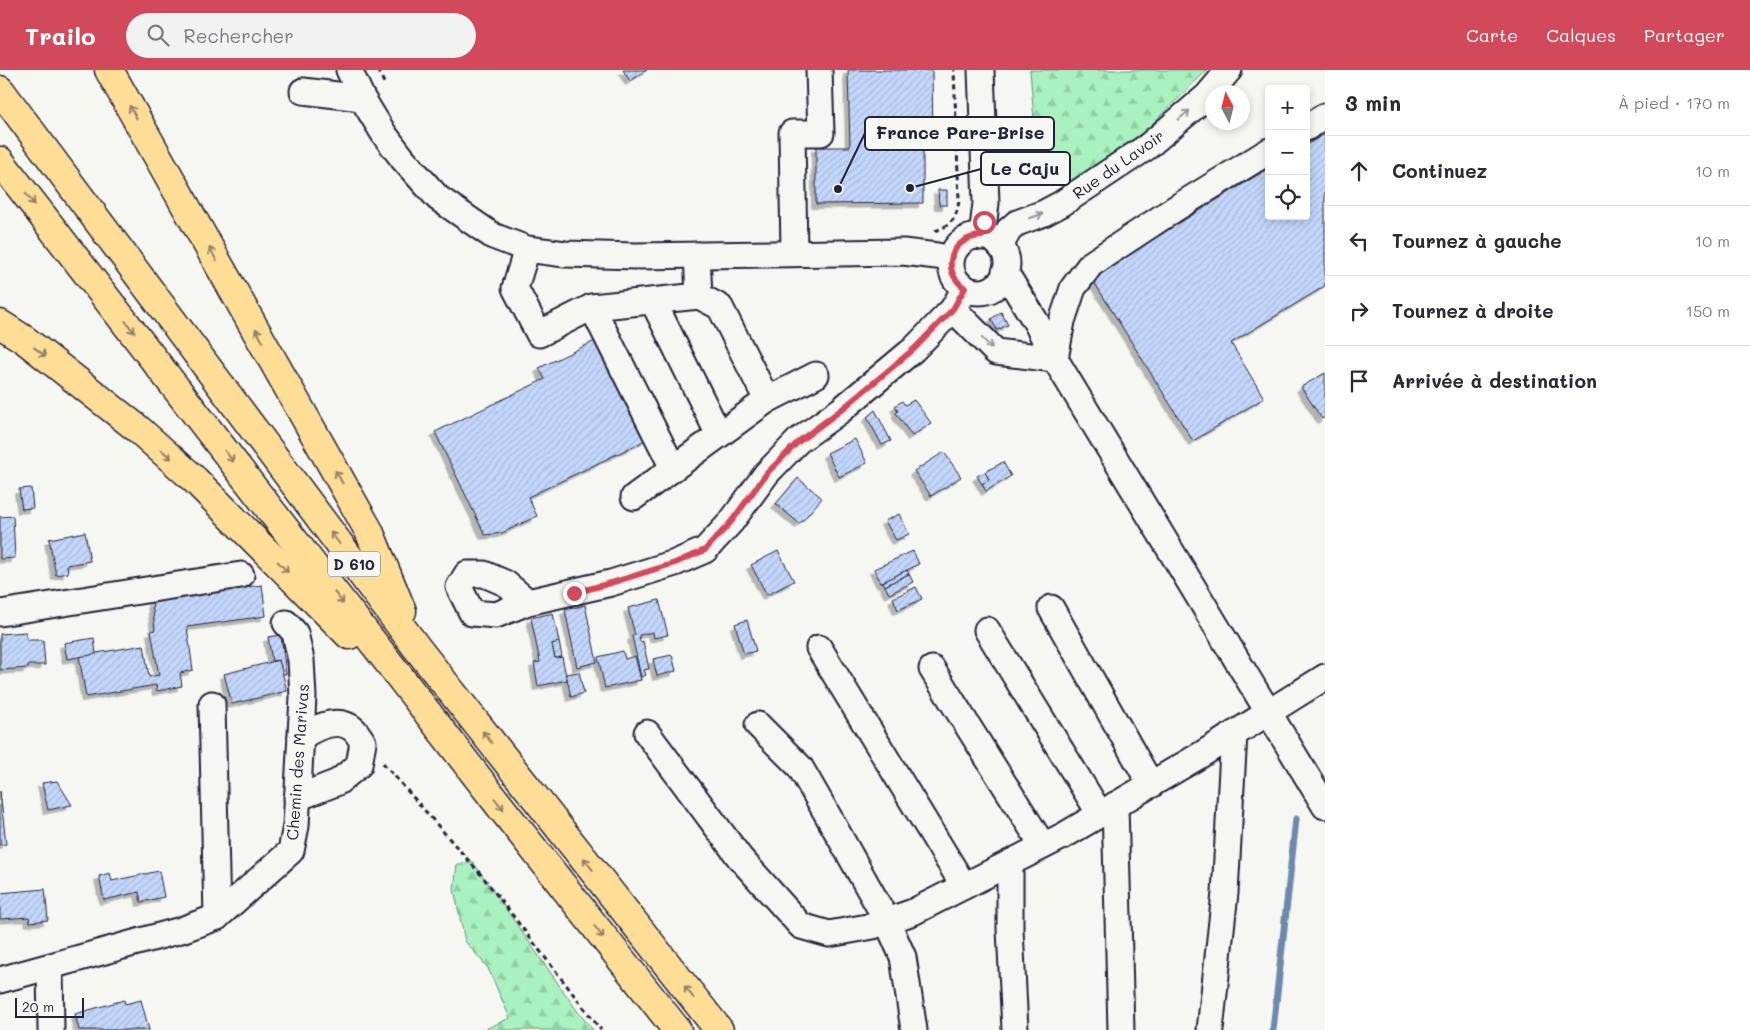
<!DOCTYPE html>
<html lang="fr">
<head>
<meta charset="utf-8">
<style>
	body { margin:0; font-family:Mali,sans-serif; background:#f2f2f3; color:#2b2b33 }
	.controls { position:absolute; right:15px; top:15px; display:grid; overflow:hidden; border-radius:5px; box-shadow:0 2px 8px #0003 }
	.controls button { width:45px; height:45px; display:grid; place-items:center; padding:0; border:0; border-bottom:1px solid #e1e1e2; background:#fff; color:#2b2b33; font:25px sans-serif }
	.compass { position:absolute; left:1205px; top:15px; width:45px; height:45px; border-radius:50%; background:#fff; box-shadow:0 2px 8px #0003; rotate:353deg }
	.scale { position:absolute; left:15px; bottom:12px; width:69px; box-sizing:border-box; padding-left:5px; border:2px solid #22223b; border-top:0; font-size:14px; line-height:18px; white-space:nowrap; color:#22223b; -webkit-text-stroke:4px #f6f6f2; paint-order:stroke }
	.stop { position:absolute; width:15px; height:15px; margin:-11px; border:4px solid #d1495b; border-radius:50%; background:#fff }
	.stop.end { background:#d1495b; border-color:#fff; box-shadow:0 1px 5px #0008 }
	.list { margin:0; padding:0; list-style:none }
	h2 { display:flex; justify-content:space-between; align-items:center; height:65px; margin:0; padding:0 20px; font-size:21px }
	h2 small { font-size:16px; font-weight:400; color:#7c7c81 }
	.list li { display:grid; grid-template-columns:32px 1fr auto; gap:15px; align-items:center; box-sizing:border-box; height:70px; padding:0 20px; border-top:1px solid #e1e1e2 }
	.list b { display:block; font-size:19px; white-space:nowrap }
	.list em { font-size:16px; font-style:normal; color:#7c7c81 }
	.icon { flex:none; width:28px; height:28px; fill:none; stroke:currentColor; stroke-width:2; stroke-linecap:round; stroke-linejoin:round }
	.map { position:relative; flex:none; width:1325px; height:960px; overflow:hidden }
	header { display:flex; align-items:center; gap:30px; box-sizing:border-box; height:70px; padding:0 25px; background:#d1495b; color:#fff }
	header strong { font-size:24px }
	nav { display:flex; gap:28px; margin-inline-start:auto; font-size:18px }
	.search { width:350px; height:45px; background:#f2f2f3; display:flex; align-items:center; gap:12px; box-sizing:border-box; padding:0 18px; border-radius:28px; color:#7c7c81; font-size:19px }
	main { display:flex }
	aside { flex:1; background:#fff }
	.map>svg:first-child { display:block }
</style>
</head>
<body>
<header>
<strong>Trailo</strong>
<div class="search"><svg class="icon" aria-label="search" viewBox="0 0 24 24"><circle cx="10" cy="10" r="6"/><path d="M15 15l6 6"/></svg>Rechercher</div>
<nav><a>Carte</a><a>Calques</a><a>Partager</a></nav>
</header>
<main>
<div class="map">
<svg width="1325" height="960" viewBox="0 0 1325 960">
	<defs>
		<pattern id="forest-firs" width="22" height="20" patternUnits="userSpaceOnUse" patternTransform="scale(1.25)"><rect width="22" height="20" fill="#a9f1be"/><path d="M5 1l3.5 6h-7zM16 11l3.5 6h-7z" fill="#91cea4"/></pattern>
		<pattern id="building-hatch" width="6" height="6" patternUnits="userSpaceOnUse" patternTransform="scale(1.25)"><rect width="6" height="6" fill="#c3d7fc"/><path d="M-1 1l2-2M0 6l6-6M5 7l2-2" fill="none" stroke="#a7b8d9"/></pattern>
		<filter id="shadow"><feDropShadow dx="-4.5" dy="4.5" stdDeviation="0" flood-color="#0004"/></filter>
	</defs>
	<rect width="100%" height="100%" fill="#f6f6f2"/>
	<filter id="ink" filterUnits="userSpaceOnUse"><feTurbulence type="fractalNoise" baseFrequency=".02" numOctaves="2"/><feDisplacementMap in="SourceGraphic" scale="10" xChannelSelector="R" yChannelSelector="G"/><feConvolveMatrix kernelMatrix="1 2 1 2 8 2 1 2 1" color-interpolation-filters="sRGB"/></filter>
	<g filter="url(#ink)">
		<g fill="url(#forest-firs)" stroke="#668a7c">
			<path d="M1030,0H1207L1145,61L1068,113L1037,87Z"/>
			<path d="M473,792L578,942L593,960H483L510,948L488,898L465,871L454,819L457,794Z"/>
		</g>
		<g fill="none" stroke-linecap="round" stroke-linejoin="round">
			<path stroke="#6e89ae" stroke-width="7" d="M1273,960L1296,749"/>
		</g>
		<g fill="url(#building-hatch)" stroke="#22223b" filter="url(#shadow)">
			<path d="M623,0H647L630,11Z"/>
			<path d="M848,0H932L933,76L923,77V133L816,134V77H850Z"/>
			<path d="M1325,64V216L1231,273L1264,328L1193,371L1091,207L1269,98V146H1306V75Z"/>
			<path d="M938,120H947V135H939Z"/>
			<path d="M1001,242L1008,255L997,260L991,249Z"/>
			<path d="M597,270L646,370L528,427L537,446L502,463L485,465L435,362L545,309L539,298Z"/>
			<path d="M1325,303V347L1322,349L1301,317Z"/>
			<path d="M914,330L931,353L912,366L896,343L898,341L895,336L902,331L905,335Z"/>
			<path d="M875,340L891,371L882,375L867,347Z"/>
			<path d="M855,369L867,393L839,407L827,383Z"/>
			<path d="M944,382L961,407L931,426L914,401Z"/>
			<path d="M1003,392L1011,406L986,421L982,414L989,410L985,402Z"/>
			<path d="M985,402L989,410L982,414L977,406Z"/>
			<path d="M798,408L822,428L800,454L776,434Z"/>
			<path d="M31,418L33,438L22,439L19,419Z"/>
			<path d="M899,444L909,464L896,470L885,451Z"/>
			<path d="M13,446L15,488L0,489V447Z"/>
			<path d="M85,462L90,491L67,495L68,503L56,505L49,469Z"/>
			<path d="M778,481L794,511L767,525L751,495Z"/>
			<path d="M913,481L919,494L881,513L874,499Z"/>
			<path d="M907,500L909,504L885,516L883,512Z"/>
			<path d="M909,504L913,512L889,524L885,516Z"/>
			<path d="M262,515L266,546L187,557L193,600L180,603L182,616L157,621L156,615L86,627L79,586L144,575L149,607L159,605L151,561L155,560L152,531L185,525Z"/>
			<path d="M916,517L922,529L898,540L893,528Z"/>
			<path d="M659,530L668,565L654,568L653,562L639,565L640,572L643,571L649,599L644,600L646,605L641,607L632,566L635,565L628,538Z"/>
			<path d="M585,535L597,592L577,597L565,540Z"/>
			<path d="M553,543L559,572L552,574L555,588L562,587L567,610L538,616L534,593L540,592L531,548Z"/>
			<path d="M747,550L756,581L744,584L735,554Z"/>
			<path d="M26,562L27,570H43L45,595H28V598L0,600V564Z"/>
			<path d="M281,565L286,604H282L279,590L272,591L268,567Z"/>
			<path d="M94,568L96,584L67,589L64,573Z"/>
			<path d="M559,572L562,587L555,588L552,574Z"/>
			<path d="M623,581L625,589L635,586L641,610L605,618L598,587Z"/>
			<path d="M672,585L676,601L657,606L653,589Z"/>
			<path d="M279,590L287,621L232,634L224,604Z"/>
			<path d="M579,602L584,623L571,627L566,604Z"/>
			<path d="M57,711L72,735L48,740L42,713Z"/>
			<path d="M0,721L6,774L0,775Z"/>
			<path d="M159,801L164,827L141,832L139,822L104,830L99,806L110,803L112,811Z"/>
			<path d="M45,819L48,850L30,852L29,847L0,849V823Z"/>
			<path d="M124,930L125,934L141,930L149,960H79L75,944Z"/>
		</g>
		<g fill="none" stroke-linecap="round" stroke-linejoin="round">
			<defs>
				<g id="minor">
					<path d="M349,0L362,28L384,64L403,89L438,128L493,166L527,179L565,184L635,186L903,182L937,186L951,189"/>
					<path d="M981,0L986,133L982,167"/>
					<path d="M303,21L362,28"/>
					<path d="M1306,58L1325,46"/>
					<circle cx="979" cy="194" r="28"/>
					<path d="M1000,176L1009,160L1017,153L1044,143L1061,134L1147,77L1207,26L1229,0"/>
					<path d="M527,179L515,218L539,264L592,237L699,226L697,185"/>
					<path d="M794,183L792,63H821L819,0"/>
					<path d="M1005,202L1036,252L1055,289L1325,736"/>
					<path d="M699,226L720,237L767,330"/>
					<path d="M653,231L719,365"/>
					<path d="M592,237L673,398"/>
					<path d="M953,239L996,282L1055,289"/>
					<path d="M1055,289L1062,251L1073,218L1091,194L1176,138L1269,81"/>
					<path d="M634,427L767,330L816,305"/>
					<path d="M528,532L505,513L484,504H467L459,517L472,543L496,545L528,532L611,513L675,493L705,480L731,452L767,403L798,371L841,340L914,279L953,239L965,218"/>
					<path d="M1051,538L1151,715"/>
					<path d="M0,543L241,505"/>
					<path d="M987,560L1100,744"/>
					<path d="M819,578L964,816"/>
					<path d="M932,599L1043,776"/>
					<path d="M212,634L217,847"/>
					<path d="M758,655L800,697L827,744L887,851L903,887L914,960"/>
					<path d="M647,663L740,788L801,856L829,864L873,856L913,842L1063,766L1199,686L1325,607"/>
					<path d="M297,728L338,712L359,695L363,672C360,668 357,662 353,659C337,646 315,658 301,667"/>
					<path d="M1115,735L1121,960"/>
					<path d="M1010,793V859L1015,960"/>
					<path d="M50,897L51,960"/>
					<path d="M0,910L181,860L217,847L291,781L296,756L303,627L301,590L295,563L286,553"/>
					<path d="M1210,960L1225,823L1234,664"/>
				</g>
				<g id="highway">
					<path d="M109,0L369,461L402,541"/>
					<path d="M0,20L417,578L719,960"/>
					<path d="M0,91L499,735L677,960"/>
					<path d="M0,254L25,270L138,359L195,410L349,565"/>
				</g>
			</defs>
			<use href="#minor" stroke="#22223b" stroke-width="29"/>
			<use href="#highway" stroke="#22223b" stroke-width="31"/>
			<g stroke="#22223b" stroke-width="3" stroke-dasharray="5 4" stroke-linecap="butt">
				<path d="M378,0L385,15"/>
				<path d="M935,161C952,155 957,148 959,130L954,0"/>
				<path d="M383,693L483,807L601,960"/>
			</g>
			<use href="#minor" stroke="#f6f6f2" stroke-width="25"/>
			<use href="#highway" stroke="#fedd96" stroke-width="28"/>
		</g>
		<defs><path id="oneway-shaft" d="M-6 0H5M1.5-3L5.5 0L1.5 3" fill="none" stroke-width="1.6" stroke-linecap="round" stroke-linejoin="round" transform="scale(1.25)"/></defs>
		<g stroke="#908068">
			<use href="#oneway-shaft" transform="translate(133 42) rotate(-119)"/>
			<use href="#oneway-shaft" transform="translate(30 129) rotate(52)"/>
			<use href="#oneway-shaft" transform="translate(213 184) rotate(-119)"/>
			<use href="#oneway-shaft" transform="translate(130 257) rotate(52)"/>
			<use href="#oneway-shaft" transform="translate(259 265) rotate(-119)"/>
			<use href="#oneway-shaft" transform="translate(40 282) rotate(38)"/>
			<use href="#oneway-shaft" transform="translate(166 384) rotate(42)"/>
			<use href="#oneway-shaft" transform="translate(229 386) rotate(52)"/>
			<use href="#oneway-shaft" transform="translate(339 407) rotate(-119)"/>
			<use href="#oneway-shaft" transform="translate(335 468) rotate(-127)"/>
			<use href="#oneway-shaft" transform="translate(283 497) rotate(46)"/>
			<use href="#oneway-shaft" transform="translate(339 528) rotate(52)"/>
			<use href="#oneway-shaft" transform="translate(487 667) rotate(-128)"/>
			<use href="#oneway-shaft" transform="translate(499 734) rotate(52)"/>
			<use href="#oneway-shaft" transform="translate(588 794) rotate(-128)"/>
			<use href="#oneway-shaft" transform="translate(599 862) rotate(52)"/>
			<use href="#oneway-shaft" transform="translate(689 922) rotate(-128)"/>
		</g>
		<g stroke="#9797a0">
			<use href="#oneway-shaft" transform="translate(1184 45) rotate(-40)"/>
			<use href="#oneway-shaft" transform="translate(1036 146) rotate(-19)"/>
			<use href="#oneway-shaft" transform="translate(987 273) rotate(45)"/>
		</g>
	</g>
	<g fill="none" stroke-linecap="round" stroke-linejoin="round" filter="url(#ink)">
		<path stroke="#d1495b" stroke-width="6" d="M574,523L611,513L675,493L705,480L731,452L767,403L798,372L841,340L914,279L953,239L965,218C939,200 951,167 982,166L984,152"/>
	</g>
	<g text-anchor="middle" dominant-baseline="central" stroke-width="4.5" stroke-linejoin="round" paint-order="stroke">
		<rect fill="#f6f6f2" stroke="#626272" stroke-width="1" x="328" y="481.5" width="52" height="25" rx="4"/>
		<g font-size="15" font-weight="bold" fill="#22223b">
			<text x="354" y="494">D 610</text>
		</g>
		<g font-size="16" fill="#22223b" stroke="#f6f6f2">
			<text transform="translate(1118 94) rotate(-35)">Rue du Lavoir</text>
			<text transform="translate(297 692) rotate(-86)">Chemin des Marivas</text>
		</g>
	</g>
	<path fill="none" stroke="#22223b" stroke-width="2" d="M838 119L865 63M910 118L981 99"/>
	<g fill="#22223b" stroke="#f6f6f2" stroke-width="2">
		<circle cx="838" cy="119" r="5"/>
		<circle cx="910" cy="118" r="5"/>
	</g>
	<g fill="#f6f6f2" stroke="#22223b" stroke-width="2">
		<rect x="865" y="47" width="189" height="33" rx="5"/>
		<rect x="981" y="82" width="89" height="33" rx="5"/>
	</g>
	<g font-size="18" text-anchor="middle" font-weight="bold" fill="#22223b">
		<text x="960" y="69">France Pare-Brise</text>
		<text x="1025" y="105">Le Caju</text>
	</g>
</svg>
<div class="controls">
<button>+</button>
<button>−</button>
<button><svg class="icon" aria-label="locate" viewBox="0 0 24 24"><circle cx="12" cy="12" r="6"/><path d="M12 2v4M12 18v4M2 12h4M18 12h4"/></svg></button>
</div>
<svg class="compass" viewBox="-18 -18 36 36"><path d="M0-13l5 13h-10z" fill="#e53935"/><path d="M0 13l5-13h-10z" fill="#7c7c81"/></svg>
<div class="scale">20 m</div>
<div class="stop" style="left:984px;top:152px"></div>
<div class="stop end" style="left:574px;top:523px"></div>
</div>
<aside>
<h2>3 min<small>À pied · 170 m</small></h2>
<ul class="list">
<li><svg class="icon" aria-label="ahead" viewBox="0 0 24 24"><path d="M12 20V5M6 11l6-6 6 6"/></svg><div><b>Continuez</b></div><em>10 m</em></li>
<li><svg class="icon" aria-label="left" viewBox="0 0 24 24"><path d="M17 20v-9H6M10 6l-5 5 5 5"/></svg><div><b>Tournez à gauche</b></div><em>10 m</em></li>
<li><svg class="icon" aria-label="right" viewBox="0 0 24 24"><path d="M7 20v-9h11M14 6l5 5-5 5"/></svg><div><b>Tournez à droite</b></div><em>150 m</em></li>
<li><svg class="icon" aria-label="arrive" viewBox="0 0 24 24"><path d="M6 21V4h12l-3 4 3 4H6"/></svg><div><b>Arrivée à destination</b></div></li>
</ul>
</aside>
</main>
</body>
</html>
